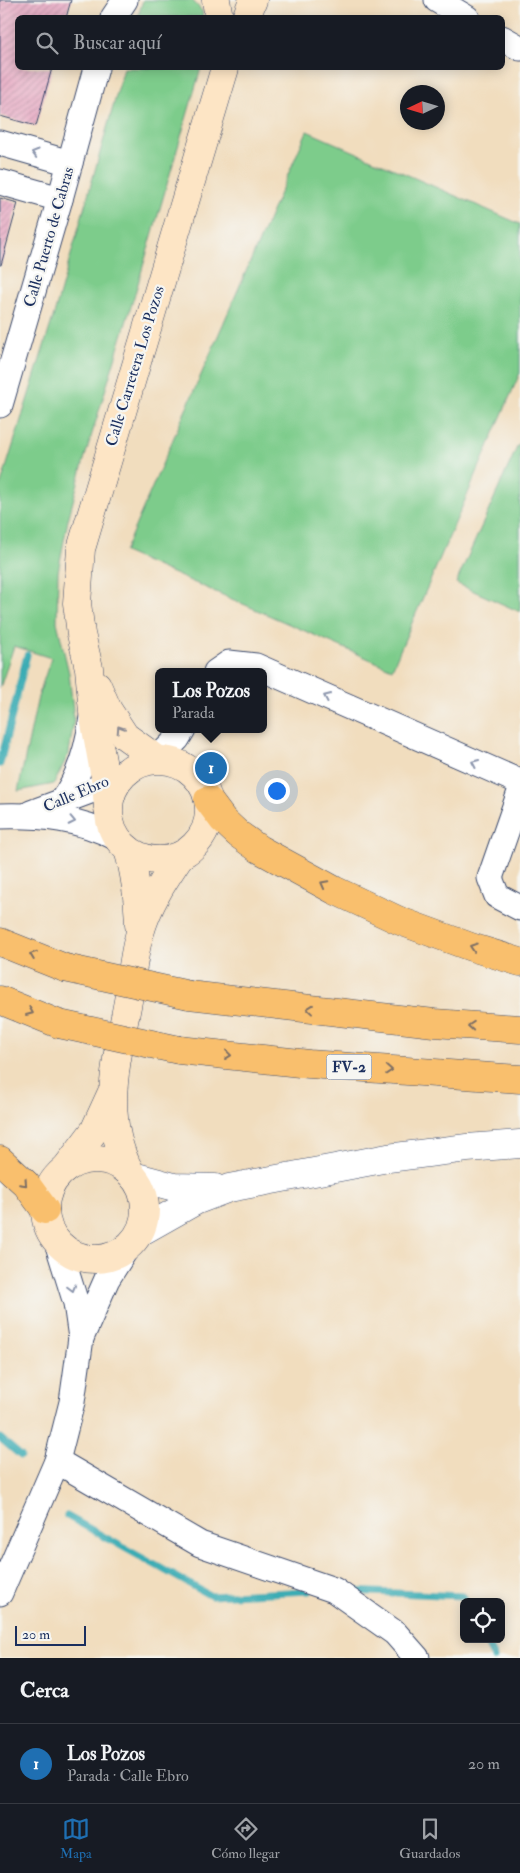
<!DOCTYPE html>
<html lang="es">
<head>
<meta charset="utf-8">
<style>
	body { margin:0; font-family:"IM FELL Double Pica",serif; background:#20242c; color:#f1f3f6 }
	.controls { position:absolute; right:15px; bottom:15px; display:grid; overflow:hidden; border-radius:8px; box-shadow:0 2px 12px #0003 }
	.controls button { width:45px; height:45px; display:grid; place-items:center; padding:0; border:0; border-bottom:1px solid #363941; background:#171b24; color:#f1f3f6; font:25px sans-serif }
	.compass { position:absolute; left:400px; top:85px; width:45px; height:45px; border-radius:50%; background:#171b24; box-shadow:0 2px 12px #0003; rotate:266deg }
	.scale { position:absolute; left:15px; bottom:12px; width:71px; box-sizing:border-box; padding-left:5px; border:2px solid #1b2f5e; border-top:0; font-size:14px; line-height:18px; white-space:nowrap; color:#1b2f5e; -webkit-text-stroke:4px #f6f6f2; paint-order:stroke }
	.you { position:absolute; left:276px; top:790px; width:18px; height:18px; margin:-12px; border:4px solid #fff; border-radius:50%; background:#1a73e8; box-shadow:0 0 0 8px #1a73e833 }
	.badge { display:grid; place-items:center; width:32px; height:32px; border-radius:50%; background:#1f6fb2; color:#fff; font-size:16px; font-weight:700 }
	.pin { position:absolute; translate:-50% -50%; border:2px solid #fff; box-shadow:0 1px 5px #0006 }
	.popup { position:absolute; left:155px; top:668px; width:112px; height:65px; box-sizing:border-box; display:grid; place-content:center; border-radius:8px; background:#171b24; filter:drop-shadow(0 1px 4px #0005); font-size:16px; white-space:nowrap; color:#9ea1a6 }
	.popup b { font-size:19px; color:#f1f3f6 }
	.popup::after { content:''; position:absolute; left:50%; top:100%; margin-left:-10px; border:10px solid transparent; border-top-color:#171b24 }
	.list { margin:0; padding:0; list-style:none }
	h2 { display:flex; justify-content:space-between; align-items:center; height:65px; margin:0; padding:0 20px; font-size:21px }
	h2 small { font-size:16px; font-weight:400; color:#9ea1a6 }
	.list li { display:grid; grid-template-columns:32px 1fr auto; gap:15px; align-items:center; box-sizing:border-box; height:80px; padding:0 20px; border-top:1px solid #363941 }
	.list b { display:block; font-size:19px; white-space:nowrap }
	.list p { margin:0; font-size:16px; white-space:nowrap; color:#9ea1a6 }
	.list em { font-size:16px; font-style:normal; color:#9ea1a6 }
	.icon { flex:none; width:28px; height:28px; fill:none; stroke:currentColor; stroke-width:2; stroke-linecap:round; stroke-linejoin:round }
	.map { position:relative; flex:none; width:520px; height:1658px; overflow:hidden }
	.search { position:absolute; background:#171b24; box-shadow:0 2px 12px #0003; left:15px; right:15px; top:15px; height:55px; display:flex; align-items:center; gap:12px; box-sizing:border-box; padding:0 18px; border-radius:8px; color:#9ea1a6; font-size:19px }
	.sheet { height:145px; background:#171b24 }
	nav { display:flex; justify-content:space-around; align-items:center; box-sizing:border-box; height:70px; border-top:1px solid #363941; background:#171b24; font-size:14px; color:#9ea1a6 }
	nav a { display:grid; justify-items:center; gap:2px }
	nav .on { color:#1f6fb2 }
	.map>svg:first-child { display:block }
</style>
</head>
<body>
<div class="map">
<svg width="520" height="1658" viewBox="0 0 520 1658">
	<defs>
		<pattern id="building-hatch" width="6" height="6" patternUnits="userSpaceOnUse" patternTransform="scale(1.25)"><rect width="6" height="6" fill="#e6a5c0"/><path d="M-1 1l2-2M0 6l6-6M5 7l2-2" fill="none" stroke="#ba879f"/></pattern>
	</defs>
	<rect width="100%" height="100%" fill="#f6f6f2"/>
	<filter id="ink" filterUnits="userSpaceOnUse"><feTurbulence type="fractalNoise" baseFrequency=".02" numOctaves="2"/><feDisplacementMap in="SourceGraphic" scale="10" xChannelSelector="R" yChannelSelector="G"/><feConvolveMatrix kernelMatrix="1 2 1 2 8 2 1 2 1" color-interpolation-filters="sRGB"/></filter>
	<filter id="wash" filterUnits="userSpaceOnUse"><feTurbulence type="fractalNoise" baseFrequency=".0096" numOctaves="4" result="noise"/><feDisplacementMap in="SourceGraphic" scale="20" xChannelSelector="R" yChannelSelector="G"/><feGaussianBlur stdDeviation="1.12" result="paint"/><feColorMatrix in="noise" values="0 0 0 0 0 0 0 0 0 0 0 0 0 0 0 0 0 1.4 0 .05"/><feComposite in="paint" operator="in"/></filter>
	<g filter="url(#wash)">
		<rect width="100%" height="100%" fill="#f1ddbe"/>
		<g fill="#7dcc8b" stroke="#4c7e74">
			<path d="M143,0H192L202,11L203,17H138Z"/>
			<path d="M124,68H201L137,287L84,460L68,520L58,572L57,622L69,673L74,719L69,753L54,784L18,791L38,697L51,658L14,646L0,688V487L55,311Z"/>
			<path d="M307,131L520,224V373L392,669L124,552Z"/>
			<path d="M518,445H520V612L456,583Z"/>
		</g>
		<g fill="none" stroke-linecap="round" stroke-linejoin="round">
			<g stroke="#3bacb4" stroke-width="7">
				<path d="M0,764L27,655"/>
				<path d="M0,1438L21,1456"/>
				<path d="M67,1516L211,1596L309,1591"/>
				<path d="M350,1591L463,1596L466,1602"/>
				<path d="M485,1639L494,1658"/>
			</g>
		</g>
		<g id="blocks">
			<g fill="url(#building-hatch)">
				<path d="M0,0H71L66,18H18V68H52L36,126L0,116Z"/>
				<path d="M0,198L18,203L1,265H0Z"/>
			</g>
		</g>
	</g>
	<g filter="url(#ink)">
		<use href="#blocks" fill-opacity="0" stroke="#3b496c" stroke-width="1"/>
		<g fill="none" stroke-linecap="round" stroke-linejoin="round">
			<defs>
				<g id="minor">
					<path d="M437,0L467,18"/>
					<path d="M113,18L125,0"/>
					<path d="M502,38L520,48"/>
					<path d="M0,143L70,163"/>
					<path d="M0,182L60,199"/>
					<path d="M0,405L60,199L96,68"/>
					<path d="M216,672L229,663L256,666L520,782"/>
					<path d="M157,759L177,739L183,729"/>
					<path d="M520,792L490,878L497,896L520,908"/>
					<path d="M61,802C80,777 88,748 92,717"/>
					<path d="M31,813L98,788L126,771"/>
					<path d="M0,816C41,815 80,818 117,838"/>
					<path d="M57,1242L76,1303L81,1338L107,1279L126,1249"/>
					<path d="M57,1461L200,1544L334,1590L395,1633L417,1658"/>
					<path d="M0,1593L57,1461L72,1402L81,1338"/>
				</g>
				<g id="tertiary">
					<path d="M133,1176L174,1187L215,1188"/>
					<path d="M140,1232L195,1201L229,1188L388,1158L467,1148L520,1144"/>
				</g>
				<g id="secondary">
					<path d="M216,0L219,18"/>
					<path d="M246,18L253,0"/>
					<path d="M97,685L108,710L125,736L157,759"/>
					<circle cx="159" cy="810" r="50"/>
					<path d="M108,808L106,783L93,712L89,668L81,634L77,603L81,549L225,68"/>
					<path d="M128,850C136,875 138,899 139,925"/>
					<circle cx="95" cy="1209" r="50"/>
					<path d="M66,1168L94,1131L111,1094"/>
					<path d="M130,1172C100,1114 117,1061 128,1001C132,979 133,954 140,933C148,904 164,880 180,856"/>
				</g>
				<g id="trunk">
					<path d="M208,800L223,820L238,834L259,849L334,890L400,921L471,947L520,962"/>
					<path d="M0,942L65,968"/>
					<path d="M189,995L434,1023L520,1029"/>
					<path d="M0,1000L59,1024"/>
					<path d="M179,1050L309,1064L520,1079"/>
					<path d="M0,1160L26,1184L45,1210"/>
				</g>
			</defs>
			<use href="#minor" stroke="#3b496c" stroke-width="27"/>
			<use href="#tertiary" stroke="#3b496c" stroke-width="29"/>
			<use href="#secondary" stroke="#3b496c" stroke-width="29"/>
			<use href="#trunk" stroke="#3b496c" stroke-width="29"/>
			<use href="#minor" stroke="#fff" stroke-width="25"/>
			<use href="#tertiary" stroke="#fff" stroke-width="28"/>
			<use href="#secondary" stroke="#fde5c5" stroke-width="28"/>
			<use href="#trunk" stroke="#f9bf6d" stroke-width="28"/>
			<defs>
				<g id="trunk-bridge">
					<path d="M65,968L189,995"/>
					<path d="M59,1024L179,1050"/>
				</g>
			</defs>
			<use href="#trunk-bridge" stroke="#3b496c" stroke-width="29" stroke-linecap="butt"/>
			<use href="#trunk-bridge" stroke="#f9bf6d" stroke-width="28"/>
		</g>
		<defs><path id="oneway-chevron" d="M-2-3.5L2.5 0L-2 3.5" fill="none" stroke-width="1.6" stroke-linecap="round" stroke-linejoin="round" transform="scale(1.25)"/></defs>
		<g stroke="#8d97ae">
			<use href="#oneway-chevron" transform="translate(35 153) rotate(-164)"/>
			<use href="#oneway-chevron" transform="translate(327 697) rotate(-156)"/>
			<use href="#oneway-chevron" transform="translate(475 763) rotate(-156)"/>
			<use href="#oneway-chevron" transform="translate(72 821) rotate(12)"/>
			<use href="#oneway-chevron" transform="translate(72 1288) rotate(75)"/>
		</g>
		<use stroke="#8c8a92" href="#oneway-chevron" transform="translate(120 729) rotate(-123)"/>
		<g stroke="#7f7065">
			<use href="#oneway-chevron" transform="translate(324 884) rotate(-152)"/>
			<use href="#oneway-chevron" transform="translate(473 947) rotate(-162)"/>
			<use href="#oneway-chevron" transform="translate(33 955) rotate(-159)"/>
			<use href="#oneway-chevron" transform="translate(310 1009) rotate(-174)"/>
			<use href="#oneway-chevron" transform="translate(30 1012) rotate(23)"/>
			<use href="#oneway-chevron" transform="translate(471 1026) rotate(-176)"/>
			<use href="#oneway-chevron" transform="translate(228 1055) rotate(7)"/>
			<use href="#oneway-chevron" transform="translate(389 1070) rotate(4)"/>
			<use href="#oneway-chevron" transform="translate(24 1183) rotate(47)"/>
		</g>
	</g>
	<g text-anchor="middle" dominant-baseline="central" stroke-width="4.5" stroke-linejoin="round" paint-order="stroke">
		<rect fill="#f6f6f2" stroke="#5d6b8a" stroke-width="1" x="326.5" y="1054.5" width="45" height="25" rx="4"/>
		<g font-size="15" font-weight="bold" fill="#1b2f5e">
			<text x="349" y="1067">FV-2</text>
		</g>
		<g font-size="16" fill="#1b2f5e" stroke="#f6f6f2">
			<text transform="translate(49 237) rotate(-74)">Calle Puerto de Cabras</text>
			<text transform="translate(135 366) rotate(-73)">Calle Carretera Los Pozos</text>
			<text transform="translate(76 794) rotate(-23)">Calle Ebro</text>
		</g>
	</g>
</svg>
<div class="controls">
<button><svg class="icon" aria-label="locate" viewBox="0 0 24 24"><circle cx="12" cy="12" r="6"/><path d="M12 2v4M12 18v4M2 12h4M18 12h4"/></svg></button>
</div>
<svg class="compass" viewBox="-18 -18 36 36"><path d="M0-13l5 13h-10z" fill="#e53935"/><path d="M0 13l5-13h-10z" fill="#9ea1a6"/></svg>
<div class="scale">20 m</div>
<div class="you"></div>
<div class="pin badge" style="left:211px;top:768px">1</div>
<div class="popup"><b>Los Pozos</b>Parada</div>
<div class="search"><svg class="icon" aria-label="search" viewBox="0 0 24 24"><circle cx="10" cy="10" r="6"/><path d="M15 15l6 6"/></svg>Buscar aquí</div>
</div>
<section class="sheet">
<h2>Cerca<small></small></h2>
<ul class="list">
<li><span class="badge">1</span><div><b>Los Pozos</b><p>Parada · Calle Ebro</p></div><em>20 m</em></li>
</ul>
</section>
<nav>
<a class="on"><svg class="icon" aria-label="map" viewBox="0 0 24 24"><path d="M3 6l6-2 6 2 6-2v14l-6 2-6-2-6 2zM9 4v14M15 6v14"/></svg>Mapa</a>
<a><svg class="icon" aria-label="directions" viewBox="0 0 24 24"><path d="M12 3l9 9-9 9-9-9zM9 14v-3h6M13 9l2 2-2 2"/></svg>Cómo llegar</a>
<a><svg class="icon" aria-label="saved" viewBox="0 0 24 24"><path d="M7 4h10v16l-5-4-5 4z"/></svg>Guardados</a>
</nav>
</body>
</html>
